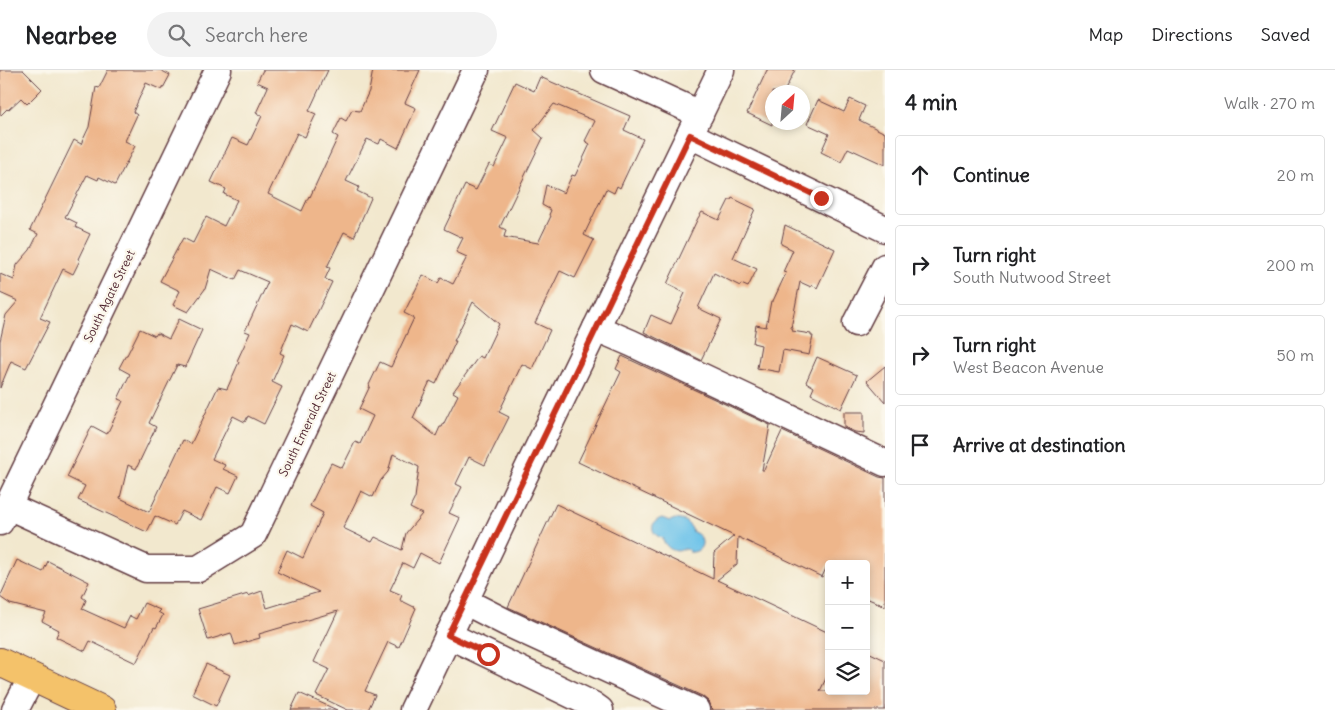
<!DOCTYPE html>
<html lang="en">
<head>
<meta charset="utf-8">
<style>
	body { margin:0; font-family:Delius,sans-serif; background:#f2f2f2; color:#202124 }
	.controls { position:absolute; right:15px; bottom:15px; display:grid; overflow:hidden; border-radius:5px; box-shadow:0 2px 8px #0003 }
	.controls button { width:45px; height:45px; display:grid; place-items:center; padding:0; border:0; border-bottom:1px solid #e0e0e0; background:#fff; color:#202124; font:25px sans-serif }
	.compass { position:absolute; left:765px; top:15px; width:45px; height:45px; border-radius:50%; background:#fff; box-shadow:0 2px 8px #0003; rotate:26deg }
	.stop { position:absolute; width:15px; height:15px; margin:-11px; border:4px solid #c8321e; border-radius:50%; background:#fff }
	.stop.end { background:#c8321e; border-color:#fff; box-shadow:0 1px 5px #0008 }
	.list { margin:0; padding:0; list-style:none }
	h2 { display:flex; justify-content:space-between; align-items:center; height:65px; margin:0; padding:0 20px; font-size:21px }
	h2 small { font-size:16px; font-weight:400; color:#757577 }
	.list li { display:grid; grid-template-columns:32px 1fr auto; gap:15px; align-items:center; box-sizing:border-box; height:80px; margin:0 10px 10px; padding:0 10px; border:1px solid #e0e0e0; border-radius:5px }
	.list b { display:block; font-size:19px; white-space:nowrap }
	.list p { margin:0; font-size:16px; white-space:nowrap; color:#757577 }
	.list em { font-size:16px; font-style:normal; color:#757577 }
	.icon { flex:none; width:28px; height:28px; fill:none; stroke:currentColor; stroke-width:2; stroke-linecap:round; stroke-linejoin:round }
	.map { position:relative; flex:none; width:885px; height:640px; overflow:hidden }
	header { display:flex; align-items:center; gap:30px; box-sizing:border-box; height:70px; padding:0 25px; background:#fff; border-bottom:1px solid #e0e0e0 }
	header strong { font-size:24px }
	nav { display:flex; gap:28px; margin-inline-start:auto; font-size:18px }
	.search { width:350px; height:45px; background:#f2f2f2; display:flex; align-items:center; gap:12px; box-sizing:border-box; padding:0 18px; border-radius:28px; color:#757577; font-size:19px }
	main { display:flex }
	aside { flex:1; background:#fff }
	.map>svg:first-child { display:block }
</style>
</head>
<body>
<header>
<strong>Nearbee</strong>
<div class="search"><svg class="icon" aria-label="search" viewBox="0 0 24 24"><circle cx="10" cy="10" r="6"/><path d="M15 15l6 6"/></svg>Search here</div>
<nav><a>Map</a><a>Directions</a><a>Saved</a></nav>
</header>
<main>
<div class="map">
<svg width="885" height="640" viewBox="0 0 885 640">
	<rect width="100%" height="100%" fill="#fbf7ec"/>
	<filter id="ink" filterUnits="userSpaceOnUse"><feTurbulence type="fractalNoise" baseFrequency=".02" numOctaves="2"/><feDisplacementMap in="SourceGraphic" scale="10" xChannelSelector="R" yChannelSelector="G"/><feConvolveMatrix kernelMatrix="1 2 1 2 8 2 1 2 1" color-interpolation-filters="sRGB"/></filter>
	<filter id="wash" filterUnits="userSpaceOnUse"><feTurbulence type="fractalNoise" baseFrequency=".0096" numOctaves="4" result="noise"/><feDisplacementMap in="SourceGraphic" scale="20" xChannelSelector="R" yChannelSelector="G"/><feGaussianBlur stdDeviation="1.12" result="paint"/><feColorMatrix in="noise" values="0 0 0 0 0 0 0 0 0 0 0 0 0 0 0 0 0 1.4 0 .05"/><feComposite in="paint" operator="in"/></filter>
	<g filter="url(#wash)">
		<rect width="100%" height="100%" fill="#f2e8ce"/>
		<path fill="#6cc2e9" stroke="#5b708a" d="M662,448L670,451L675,449L685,451L691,457L693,462C704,465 706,480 693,482C685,483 693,480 685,479C683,479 680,481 677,481C669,480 665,475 662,468C650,464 649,452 662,448Z"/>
		<g id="blocks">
			<g fill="#eeb68b" fill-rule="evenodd">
				<path d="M0,0H23L42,19L27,34L21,28L8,40L7,39L0,46Z"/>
				<path d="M108,0H160L170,5L162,20L146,13L133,42L137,45L125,71L135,76L115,115L99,107L98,110L87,105L65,147L77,153L75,157L90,164L78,189L80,190L73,204L63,199L40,248L50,252L26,298L11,291L0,318V271L6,245L18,231L0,223V204L14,210L17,195L30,180L38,164L30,160L74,70L81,74L89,57L96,17L99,18Z"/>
				<path d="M263,0H328L309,41L316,44L305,67L297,63L268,124L302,141L309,126L310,127L338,67L333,64L341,48L346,51L352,40L360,41L369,21L373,0H420L405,33L416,38L398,78L381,69L379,74L367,69L346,111L359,117L357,121L371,128L354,167L344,162L327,197L330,198L325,209L332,212L308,262L292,254L280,283L284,285L272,312L282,317L264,354L248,346L245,352L233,346L212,389L225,395L223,399L238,406L230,423L217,417L201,450L182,441L175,455L155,446L147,462L78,430L85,416L67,407L92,356L107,364L123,331L118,329L130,304L119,298L126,285H127L140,259L155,266L157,263L169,269L179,249L202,260L185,297L177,295L149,353L156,357L136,399L128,395L120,428L149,442L183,370L191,374L218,317L227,319L239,292L237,291L250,263L245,261L268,212L240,200L235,210L211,199L205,219L188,242L173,235L180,221L160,211L183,168L193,173L206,147L224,156L237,130L224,124L226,119L211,112L232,68L248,75L262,46L256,43L268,17L257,12Z"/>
				<path d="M767,0H795L784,22H772V55L747,43Z"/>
				<path d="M540,7L630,46L624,60L643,69L620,118L617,116L614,123L606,119L584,165L594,170L575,208L560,201L535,253L550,260L532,299L522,294L499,342L509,347L485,395L469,387L456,414L462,417L449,443L460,448L439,493L420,483L413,498L403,493L390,520L402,525L400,530L416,538L399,577L388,572L365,621L375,625L368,640H348L316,625L329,599L314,592L338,541L259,564L260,568L235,575L231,563L208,570L198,539L248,524V526L262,521L267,538L319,522L277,502L287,480L303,488L323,443L310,436L331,393L342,398L355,372L360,374L373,346L359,339L370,316L369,315L380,292L391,297L414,248L404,243L423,205L438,213L441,208L453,214L467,187L456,182L463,168L444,159L465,115L476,120L489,94L494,97L508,68L492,61L515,12L534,21ZM554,34L595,51L585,71L590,74L575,106L572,105L564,123L546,115L542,135L551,140L549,145L551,146L538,173L504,167L506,160L500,157L543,68L534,60ZM473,232L499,254L483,288L479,286L453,322L458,325L442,357H440L436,366L413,348L430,311L436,314L456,271H454ZM393,384L419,397L415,428L410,438L422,444L406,463L402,480L375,467L372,472L343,458L361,421L373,427L381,410L388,402Z"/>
				<path d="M850,29L865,36L859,50L885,63V95L848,78L841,92L821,82L829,64L807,54L818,30L844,42Z"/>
				<path d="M732,128L755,139L733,188L757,199L748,217L741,214L740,216L714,203L698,238L721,249L701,290L644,262L651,245L671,254L685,223L667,214L698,148L702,142L719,150L729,130H731Z"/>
				<path d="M785,155L835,179L817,218L812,215L811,217L800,212L791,258H793L792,261L811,264V266H813L809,285L783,280L779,302L757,298L761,275L753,273L756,255L766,257L771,231H773L786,203L783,202L793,180L781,174Z"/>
				<path d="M622,286L770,355L762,400H764L782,361L879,407L885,408V536L866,528V494H828L822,507L738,467L737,494L717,510L829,563V602L820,621H866V581L885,590V640H714L711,639L708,631L702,626L508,537L556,434L713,509L714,483L734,466L578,392L621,302L616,299Z"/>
				<path d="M817,287L857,305L841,339L811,324L814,317L806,312Z"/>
				<path d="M885,296V332L867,311Z"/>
				<path d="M844,342H864V363L855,362L844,357Z"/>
				<path d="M17,490L43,502L48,491L89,512L82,527L86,530L82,539L124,558L130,546L136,549L144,533L160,540L158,542L163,545L156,558L154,557L136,593L90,571L85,581L56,567L59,560L42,551L46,543L10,534L0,527Z"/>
				<path d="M206,594L230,605L216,636L192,624Z"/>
				<path d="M299,623L337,640H291Z"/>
			</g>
		</g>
	</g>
	<g filter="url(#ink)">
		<use href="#blocks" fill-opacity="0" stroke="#633d43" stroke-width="1"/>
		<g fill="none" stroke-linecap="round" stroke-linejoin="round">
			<defs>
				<g id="minor">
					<path d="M604,0L700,44"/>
					<path d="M690,65L885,159"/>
					<path d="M856,253L885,197"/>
					<path d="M596,258L631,273L885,393"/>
					<path d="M8,436L146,499H198L253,465L476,0"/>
					<path d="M0,452L218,0"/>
					<path d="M464,531L507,553L696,640"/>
					<path d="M448,565L593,635L600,640"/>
					<path d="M15,640L32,607"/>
					<path d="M413,640L520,415L721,0"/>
				</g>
				<path id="major" d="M0,592L102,640"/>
			</defs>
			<use href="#minor" stroke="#633d43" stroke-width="29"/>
			<use href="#major" stroke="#633d43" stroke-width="30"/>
			<use href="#minor" stroke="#fff" stroke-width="26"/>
			<use href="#major" stroke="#f4c26a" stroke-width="28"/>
		</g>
	</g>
	<g fill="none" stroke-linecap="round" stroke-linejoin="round" filter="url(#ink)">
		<path stroke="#c8321e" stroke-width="6" d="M488,584L448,565L690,65L821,128"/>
	</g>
	<g text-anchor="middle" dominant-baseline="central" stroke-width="4.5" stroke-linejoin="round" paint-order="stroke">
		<g font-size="12" fill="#4a1f2b" stroke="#fbf7ec">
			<text transform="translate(109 226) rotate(-64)">South Agate Street</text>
			<text transform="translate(307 354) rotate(-64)">South Emerald Street</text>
		</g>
	</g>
</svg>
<div class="controls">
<button>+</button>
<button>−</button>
<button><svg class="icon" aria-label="layers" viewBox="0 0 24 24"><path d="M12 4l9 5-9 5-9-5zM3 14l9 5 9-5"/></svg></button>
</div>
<svg class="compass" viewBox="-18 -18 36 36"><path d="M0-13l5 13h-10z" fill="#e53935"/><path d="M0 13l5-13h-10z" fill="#757577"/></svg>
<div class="stop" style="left:488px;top:584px"></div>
<div class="stop end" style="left:821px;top:128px"></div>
</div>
<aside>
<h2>4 min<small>Walk · 270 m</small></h2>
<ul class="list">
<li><svg class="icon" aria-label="ahead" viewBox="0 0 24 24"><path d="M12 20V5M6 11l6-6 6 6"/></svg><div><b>Continue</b></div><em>20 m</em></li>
<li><svg class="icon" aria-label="right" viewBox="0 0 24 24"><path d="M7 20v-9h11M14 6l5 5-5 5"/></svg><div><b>Turn right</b><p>South Nutwood Street</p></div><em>200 m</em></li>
<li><svg class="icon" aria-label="right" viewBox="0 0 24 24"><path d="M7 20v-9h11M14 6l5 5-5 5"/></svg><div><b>Turn right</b><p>West Beacon Avenue</p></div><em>50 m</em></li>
<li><svg class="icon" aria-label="arrive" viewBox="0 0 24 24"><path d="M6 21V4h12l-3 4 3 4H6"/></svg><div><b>Arrive at destination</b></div></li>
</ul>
</aside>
</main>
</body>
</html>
